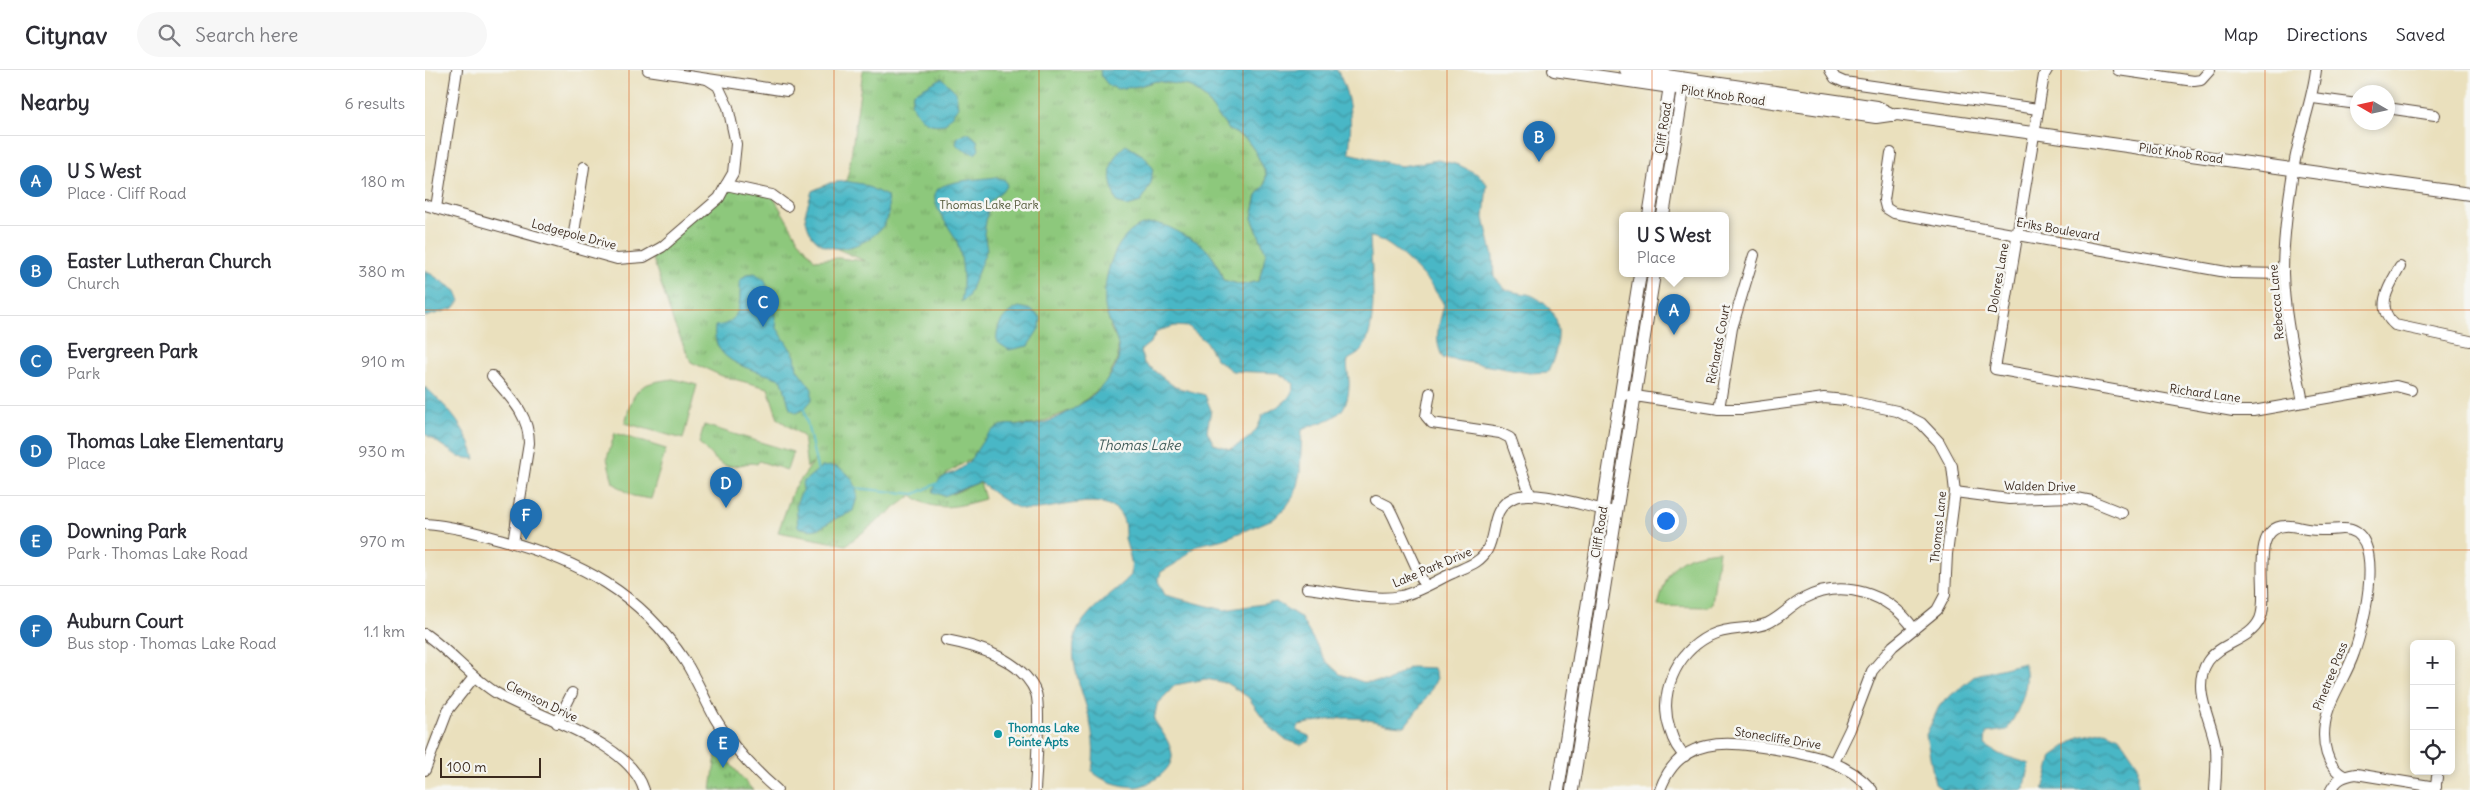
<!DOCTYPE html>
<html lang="en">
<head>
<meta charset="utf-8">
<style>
	body { margin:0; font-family:Delius,sans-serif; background:#f7f7f7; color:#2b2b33 }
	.controls { position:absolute; right:15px; bottom:15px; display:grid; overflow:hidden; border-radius:8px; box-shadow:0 2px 8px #0003 }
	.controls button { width:45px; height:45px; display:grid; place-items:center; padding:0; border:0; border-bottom:1px solid #e1e1e2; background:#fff; color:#2b2b33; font:25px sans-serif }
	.compass { position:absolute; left:1925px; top:15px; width:45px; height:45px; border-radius:50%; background:#fff; box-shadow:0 2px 8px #0003; rotate:279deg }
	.scale { position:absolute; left:15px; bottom:12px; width:101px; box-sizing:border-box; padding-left:5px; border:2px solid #3b2a1e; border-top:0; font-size:14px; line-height:18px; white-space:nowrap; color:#3b2a1e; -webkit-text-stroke:4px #f6f6f2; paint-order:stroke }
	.you { position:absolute; left:1240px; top:450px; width:18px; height:18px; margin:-12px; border:4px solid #fff; border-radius:50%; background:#1a73e8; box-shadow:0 0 0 8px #1a73e833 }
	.badge { display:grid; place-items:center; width:32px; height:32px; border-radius:50%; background:#1f6fb2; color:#fff; font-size:16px; font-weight:700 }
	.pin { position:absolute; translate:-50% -41px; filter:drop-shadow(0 1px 2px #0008) }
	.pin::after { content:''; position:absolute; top:26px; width:18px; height:15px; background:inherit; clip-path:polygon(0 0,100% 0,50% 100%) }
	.popup { position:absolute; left:1194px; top:142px; width:110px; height:65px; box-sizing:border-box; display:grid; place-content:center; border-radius:8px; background:#fff; filter:drop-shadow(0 1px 4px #0005); font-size:16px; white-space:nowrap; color:#7c7c81 }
	.popup b { font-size:19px; color:#2b2b33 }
	.popup::after { content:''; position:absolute; left:50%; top:100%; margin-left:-10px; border:10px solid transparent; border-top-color:#fff }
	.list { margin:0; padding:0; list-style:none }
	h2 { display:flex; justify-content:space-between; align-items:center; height:65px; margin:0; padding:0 20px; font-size:21px }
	h2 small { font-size:16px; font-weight:400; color:#7c7c81 }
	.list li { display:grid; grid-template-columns:32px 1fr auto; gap:15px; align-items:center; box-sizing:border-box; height:90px; padding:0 20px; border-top:1px solid #e1e1e2 }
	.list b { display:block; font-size:19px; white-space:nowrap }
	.list p { margin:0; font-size:16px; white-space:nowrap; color:#7c7c81 }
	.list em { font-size:16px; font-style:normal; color:#7c7c81 }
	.icon { flex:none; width:28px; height:28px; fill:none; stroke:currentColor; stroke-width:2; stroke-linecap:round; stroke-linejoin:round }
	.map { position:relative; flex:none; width:2045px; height:720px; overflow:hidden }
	header { display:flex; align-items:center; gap:30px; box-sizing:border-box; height:70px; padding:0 25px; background:#fff; border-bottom:1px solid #e1e1e2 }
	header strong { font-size:24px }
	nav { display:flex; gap:28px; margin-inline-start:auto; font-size:18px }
	.search { width:350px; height:45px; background:#f7f7f7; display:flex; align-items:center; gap:12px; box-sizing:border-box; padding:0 18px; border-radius:28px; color:#7c7c81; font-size:19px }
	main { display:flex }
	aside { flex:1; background:#fff }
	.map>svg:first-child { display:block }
</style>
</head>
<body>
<header>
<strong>Citynav</strong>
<div class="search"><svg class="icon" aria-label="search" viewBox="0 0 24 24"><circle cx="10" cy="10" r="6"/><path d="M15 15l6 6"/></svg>Search here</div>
<nav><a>Map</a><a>Directions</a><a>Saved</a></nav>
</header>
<main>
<aside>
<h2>Nearby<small>6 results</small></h2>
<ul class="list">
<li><span class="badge">A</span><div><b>U S West</b><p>Place · Cliff Road</p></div><em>180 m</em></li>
<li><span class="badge">B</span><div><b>Easter Lutheran Church</b><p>Church</p></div><em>380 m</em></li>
<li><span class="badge">C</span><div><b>Evergreen Park</b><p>Park</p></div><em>910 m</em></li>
<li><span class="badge">D</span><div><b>Thomas Lake Elementary</b><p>Place</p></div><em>930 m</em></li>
<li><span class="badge">E</span><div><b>Downing Park</b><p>Park · Thomas Lake Road</p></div><em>970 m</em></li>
<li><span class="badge">F</span><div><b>Auburn Court</b><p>Bus stop · Thomas Lake Road</p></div><em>1.1 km</em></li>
</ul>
</aside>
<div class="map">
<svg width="2045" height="720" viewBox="0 0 2045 720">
	<defs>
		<pattern id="park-tufts" width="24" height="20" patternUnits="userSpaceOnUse" patternTransform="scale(1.25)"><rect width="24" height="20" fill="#8dc87c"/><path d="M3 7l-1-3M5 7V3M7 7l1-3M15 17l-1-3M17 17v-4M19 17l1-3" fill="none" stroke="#74a365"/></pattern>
		<pattern id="water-waves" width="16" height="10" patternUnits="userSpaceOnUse" patternTransform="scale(1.25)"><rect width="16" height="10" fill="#4ab7c6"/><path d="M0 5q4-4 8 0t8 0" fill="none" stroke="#3f95a0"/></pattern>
	</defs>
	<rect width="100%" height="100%" fill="#f6f6f2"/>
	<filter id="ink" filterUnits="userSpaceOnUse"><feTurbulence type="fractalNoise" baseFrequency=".02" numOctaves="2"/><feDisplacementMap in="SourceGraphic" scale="10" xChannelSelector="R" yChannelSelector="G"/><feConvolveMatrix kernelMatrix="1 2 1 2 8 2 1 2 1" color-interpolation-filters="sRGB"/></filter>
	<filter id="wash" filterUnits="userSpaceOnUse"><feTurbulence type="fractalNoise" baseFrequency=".0096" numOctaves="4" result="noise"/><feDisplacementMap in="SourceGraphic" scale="20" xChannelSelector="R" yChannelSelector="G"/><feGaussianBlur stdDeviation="1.12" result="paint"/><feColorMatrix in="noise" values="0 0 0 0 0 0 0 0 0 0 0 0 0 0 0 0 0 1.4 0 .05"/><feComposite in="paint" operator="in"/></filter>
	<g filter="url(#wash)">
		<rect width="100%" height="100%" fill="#eae0bd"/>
		<g fill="#8dc87c" stroke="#64794d">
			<path d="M248,309L272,315L258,369L200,353C209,319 212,313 248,309Z"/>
			<path d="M190,363L241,379L226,429L208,426L188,413L182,388Z"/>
			<path d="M1294,481L1287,534L1282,537L1233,536C1244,496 1251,485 1294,481Z"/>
		</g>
		<g fill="url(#park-tufts)" stroke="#64794d">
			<path d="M438,0H676L714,16L731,11L764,16L780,28L803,59L821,69L830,81L841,103L840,115L832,125L827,148L841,183L834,211L817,215L798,210C791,187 780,174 760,166L685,257L693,272V289L680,314L649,339L609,355L592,354L549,387L521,404L527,424L555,412L560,429C535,436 509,444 487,425L421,475L353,462L368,420L390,390L382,398L378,366L353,349L343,318L297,306L266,292L249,254L226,183L301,115L347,125L373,169L390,190L413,188L440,191L390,169L387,121L405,113L421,111L424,100Z"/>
			<path d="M279,355L368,382L362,400L334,391L332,394C322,391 314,397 304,396C293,396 282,380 274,373Z"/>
			<path d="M292,678L325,717L328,720H286Z"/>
		</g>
		<g fill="url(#water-waves)" stroke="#427072" fill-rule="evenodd">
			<path d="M675,0H912C927,28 927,52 924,83L976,96L1013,90L1034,95L1054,105L1062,114L1059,148L1068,187L1069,207C1073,211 1078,218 1083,220C1091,224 1102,222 1110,227C1141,244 1136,274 1123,302L1104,303L1018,288C1008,269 1014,255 1019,235C1009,215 968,169 945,167C946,197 955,257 936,281C933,285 927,287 923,290C921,300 925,307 924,317C922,351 902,348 877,360L875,403L870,424L861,437L850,448L831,456L799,469L772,475L750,494L736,502L733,511L740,525L799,540L851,532L875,547L901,591L915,604L938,612H961L985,597L1009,598L1012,608L1003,626L980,656C960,656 945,648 925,648C908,648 890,652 874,655L872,661L884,666L885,671L876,675L859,669L844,656L823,627L801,613L781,609L750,615L732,635L729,650C736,660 745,672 747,684C749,700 723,717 709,717C695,716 676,711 667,701C670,681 668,662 663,643C656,616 640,584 654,557C666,536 690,523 706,505C708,489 703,483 700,468C700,462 700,454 698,449C685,415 622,444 597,439C582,435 567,422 555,412L519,426L508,422C514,402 524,408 538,397C553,385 556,364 575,356C586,352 598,357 609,355C630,352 653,337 669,324C679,315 689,303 693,290C698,274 682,253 680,236C677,208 690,161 721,154C738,150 753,163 767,169C783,176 793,193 798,210L817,215L834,211L841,183L827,148L832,125L840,115L841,103L830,81L821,69L803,59L780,28L764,16L731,11L714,16L693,19L684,16L676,6ZM750,256L764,257L781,272L791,289L807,301L853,303L869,314C866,333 851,336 837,346C832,364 822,371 805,379L789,374L782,361L786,340L780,325L750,317L719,293L716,280L726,272L732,261Z"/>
			<path d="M517,8L531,22L533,37L520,54C500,57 495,49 486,33L488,23Z"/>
			<path d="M539,63H544L552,70L554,80L550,84L536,79L531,74L532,68Z"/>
			<path d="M701,75L719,86L728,98L726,113L716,132L702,136L692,132C683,111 681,90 701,75Z"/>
			<path d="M571,107L580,110L582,116L564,133L559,164L562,179L543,227L536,232C540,214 538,189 532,172C528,160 502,133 512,120C521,110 558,109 571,107Z"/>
			<path d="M420,111L437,114L462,126C463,134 465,141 462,149C452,172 410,190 390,169C384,163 381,152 380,144L387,121L405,113Z"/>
			<path d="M0,200L31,221L35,231L29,238L0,247Z"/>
			<path d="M330,203L340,210L347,231L352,258L370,286L372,299L387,319V330L379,339L372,343L365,339L357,310C331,299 285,295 290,256C317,254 315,232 315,210L322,204Z"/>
			<path d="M594,237L607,240L616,248L615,257L603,276L584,280L572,272C570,256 579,243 594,237Z"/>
			<path d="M0,317C21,335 44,361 50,389L34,387L0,364Z"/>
			<path d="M406,396C419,397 432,410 432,425C432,430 429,436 428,441C422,445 415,446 410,449C394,458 393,463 373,457L371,434L378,418L377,413L396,397Z"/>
			<path d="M1599,593C1607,615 1593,642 1582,660L1561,663L1560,675L1574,684L1605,694L1599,720H1518L1510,714L1501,665L1515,634L1551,605Z"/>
			<path d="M1680,661L1694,667L1713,695V720H1618L1627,686L1654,667Z"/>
		</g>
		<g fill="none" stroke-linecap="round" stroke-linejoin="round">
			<g stroke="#4ab7c6" stroke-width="2">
				<path d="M379,339L393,402"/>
				<path d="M430,418L490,424L513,413"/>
			</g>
		</g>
	</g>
	<g filter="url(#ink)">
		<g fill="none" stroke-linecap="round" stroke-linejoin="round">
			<defs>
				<g id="minor">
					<path d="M223,0L362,21"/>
					<path d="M1405,0L1410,8L1419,12L1613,39"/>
					<path d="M1622,0L1619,5L1570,299L1808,341H1828L1971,316L1986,320"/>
					<path d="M1693,0L1769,11L1776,10L1785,0"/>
					<path d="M1888,28L1932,34"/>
					<path d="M1962,38L2010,45"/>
					<path d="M1466,83L1459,130L1461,138L1469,143L1807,203L1858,204"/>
					<path d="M301,115L347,125L362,136"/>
					<path d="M0,135L192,189L219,187L237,177L294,128L301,115L308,103L311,74L303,37L293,16L282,9"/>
					<path d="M11,138L32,0"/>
					<path d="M147,176L159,97"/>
					<path d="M1975,197C1964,216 1949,238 1970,255L2045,271"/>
					<path d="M67,306C85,327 104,344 104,373L88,473"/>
					<path d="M1005,323L1001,346L1007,353L1075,363L1085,368L1105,424"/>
					<path d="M1204,325L1294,339H1317L1399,328L1420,330L1472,341L1496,353L1514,372L1527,396L1530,422L1522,484L1520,525L1512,540L1468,576L1447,601L1425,659L1409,692"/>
					<path d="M1878,332C1870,290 1859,246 1858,203C1858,168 1863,132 1869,96C1874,63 1887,33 1891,0"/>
					<path d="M1294,339L1307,258L1329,185"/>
					<path d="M1530,422L1584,429L1647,427L1667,431L1697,443"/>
					<path d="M951,430L963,436L968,446L1000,516"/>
					<path d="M0,454C27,456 52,463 78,470C155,491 215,523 260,591C272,610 280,630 290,648C306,676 328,699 352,720"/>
					<path d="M882,518C910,521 949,532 976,526C994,522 1012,510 1028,503C1040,497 1056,493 1062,480C1072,462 1065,439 1088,428C1109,418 1161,437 1185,441"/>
					<path d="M0,564C26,582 46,608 73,624C115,648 205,672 219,720"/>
					<path d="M521,570C553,576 598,590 611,623C616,638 611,701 610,720"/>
					<path d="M132,653L147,623"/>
					<path d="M1260,686C1252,679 1248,670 1245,660C1233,624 1250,584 1284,566C1303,556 1324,561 1343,553C1356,547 1365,536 1378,529C1417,508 1464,523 1489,559"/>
					<path d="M0,700L23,640L49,607"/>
					<path d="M1235,720C1255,663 1305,672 1351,679C1388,685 1422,691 1447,720"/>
					<path d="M1790,720C1791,706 1792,692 1791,678C1787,650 1765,618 1783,591C1796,572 1825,571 1835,549C1846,526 1822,458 1860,456C1867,455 1875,458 1882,459C1894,461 1904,460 1916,459C1965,455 1938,558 1929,583C1921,607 1904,628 1900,653C1897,672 1901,697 1919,706"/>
					<path d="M1906,720C1912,709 1918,706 1931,704L2011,717"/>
					<path d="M2010,720L2013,701"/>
				</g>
				<g id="major">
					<path d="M1129,0L1451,47L1472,44L2045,124"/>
					<path d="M1201,0L1452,37L1468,45"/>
					<path d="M1224,146L1246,10"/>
					<path d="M1238,146L1259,13"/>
					<path d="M1133,720L1215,204"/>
					<path d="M1147,720L1229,204"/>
				</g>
			</defs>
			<use href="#minor" stroke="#554536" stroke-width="12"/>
			<use href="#major" stroke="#554536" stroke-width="14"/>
			<use href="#minor" stroke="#fff" stroke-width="10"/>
			<use href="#major" stroke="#fff" stroke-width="12"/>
		</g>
	</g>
	<path fill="none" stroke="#d7540e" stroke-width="1" stroke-opacity="0.55" d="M204,0V720M409,0V720M614,0V720M818,0V720M1022,0V720M1227,0V720M1432,0V720M1636,0V720M1840,0V720M0,240H2045M0,480H2045"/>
	<circle fill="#0f9aa8" stroke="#f6f6f2" stroke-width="2" cx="573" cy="664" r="5"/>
	<g text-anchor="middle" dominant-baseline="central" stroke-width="5" stroke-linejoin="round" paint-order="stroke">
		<g font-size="12" fill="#3b2a1e" stroke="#f6f6f2">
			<text transform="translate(1298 25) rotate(8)">Pilot Knob Road</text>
			<text transform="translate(1238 58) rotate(-81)">Cliff Road</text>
			<text transform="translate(1756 83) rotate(8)">Pilot Knob Road</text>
			<text transform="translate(1633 159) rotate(10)">Eriks Boulevard</text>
			<text transform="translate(149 164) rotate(15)">Lodgepole Drive</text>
			<text transform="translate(1573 208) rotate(-80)">Dolores Lane</text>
			<text transform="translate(1851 232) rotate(-95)">Rebecca Lane</text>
			<text transform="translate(1293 274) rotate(-79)">Richards Court</text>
			<text transform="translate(1780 323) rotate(8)">Richard Lane</text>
			<text transform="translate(1615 416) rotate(1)">Walden Drive</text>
			<text transform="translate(1513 457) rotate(-84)">Thomas Lane</text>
			<text transform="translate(1174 462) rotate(-81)">Cliff Road</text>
			<text transform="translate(1007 497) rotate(-23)">Lake Park Drive</text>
			<text transform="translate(1905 606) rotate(-68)">Pinetree Pass</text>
			<text transform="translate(117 631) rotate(26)">Clemson Drive</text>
			<text transform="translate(1353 668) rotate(9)">Stonecliffe Drive</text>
		</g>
		<g font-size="12" fill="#54593a" stroke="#f6f6f2">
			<text x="564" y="134">Thomas Lake Park</text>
		</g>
		<g font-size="12" font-weight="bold" fill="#0d838f" stroke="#f6f6f2" text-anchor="start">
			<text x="583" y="657">Thomas Lake<tspan x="583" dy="14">Pointe Apts</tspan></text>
		</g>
		<g font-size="14" font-style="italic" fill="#405b59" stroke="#f6f6f2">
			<text x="714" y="375">Thomas Lake</text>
		</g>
	</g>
</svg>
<div class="controls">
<button>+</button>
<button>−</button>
<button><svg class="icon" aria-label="locate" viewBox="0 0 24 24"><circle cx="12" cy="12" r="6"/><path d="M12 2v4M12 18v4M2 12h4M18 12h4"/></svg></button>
</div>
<svg class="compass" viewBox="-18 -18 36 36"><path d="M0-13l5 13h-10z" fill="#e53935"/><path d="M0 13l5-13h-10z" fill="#7c7c81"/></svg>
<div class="scale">100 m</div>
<div class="you"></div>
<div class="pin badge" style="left:1249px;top:265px">A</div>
<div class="popup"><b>U S West</b>Place</div>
<div class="pin badge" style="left:1114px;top:92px">B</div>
<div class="pin badge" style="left:338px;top:257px">C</div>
<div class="pin badge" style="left:301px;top:438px">D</div>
<div class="pin badge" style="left:298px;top:698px">E</div>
<div class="pin badge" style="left:101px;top:470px">F</div>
</div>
</main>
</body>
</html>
